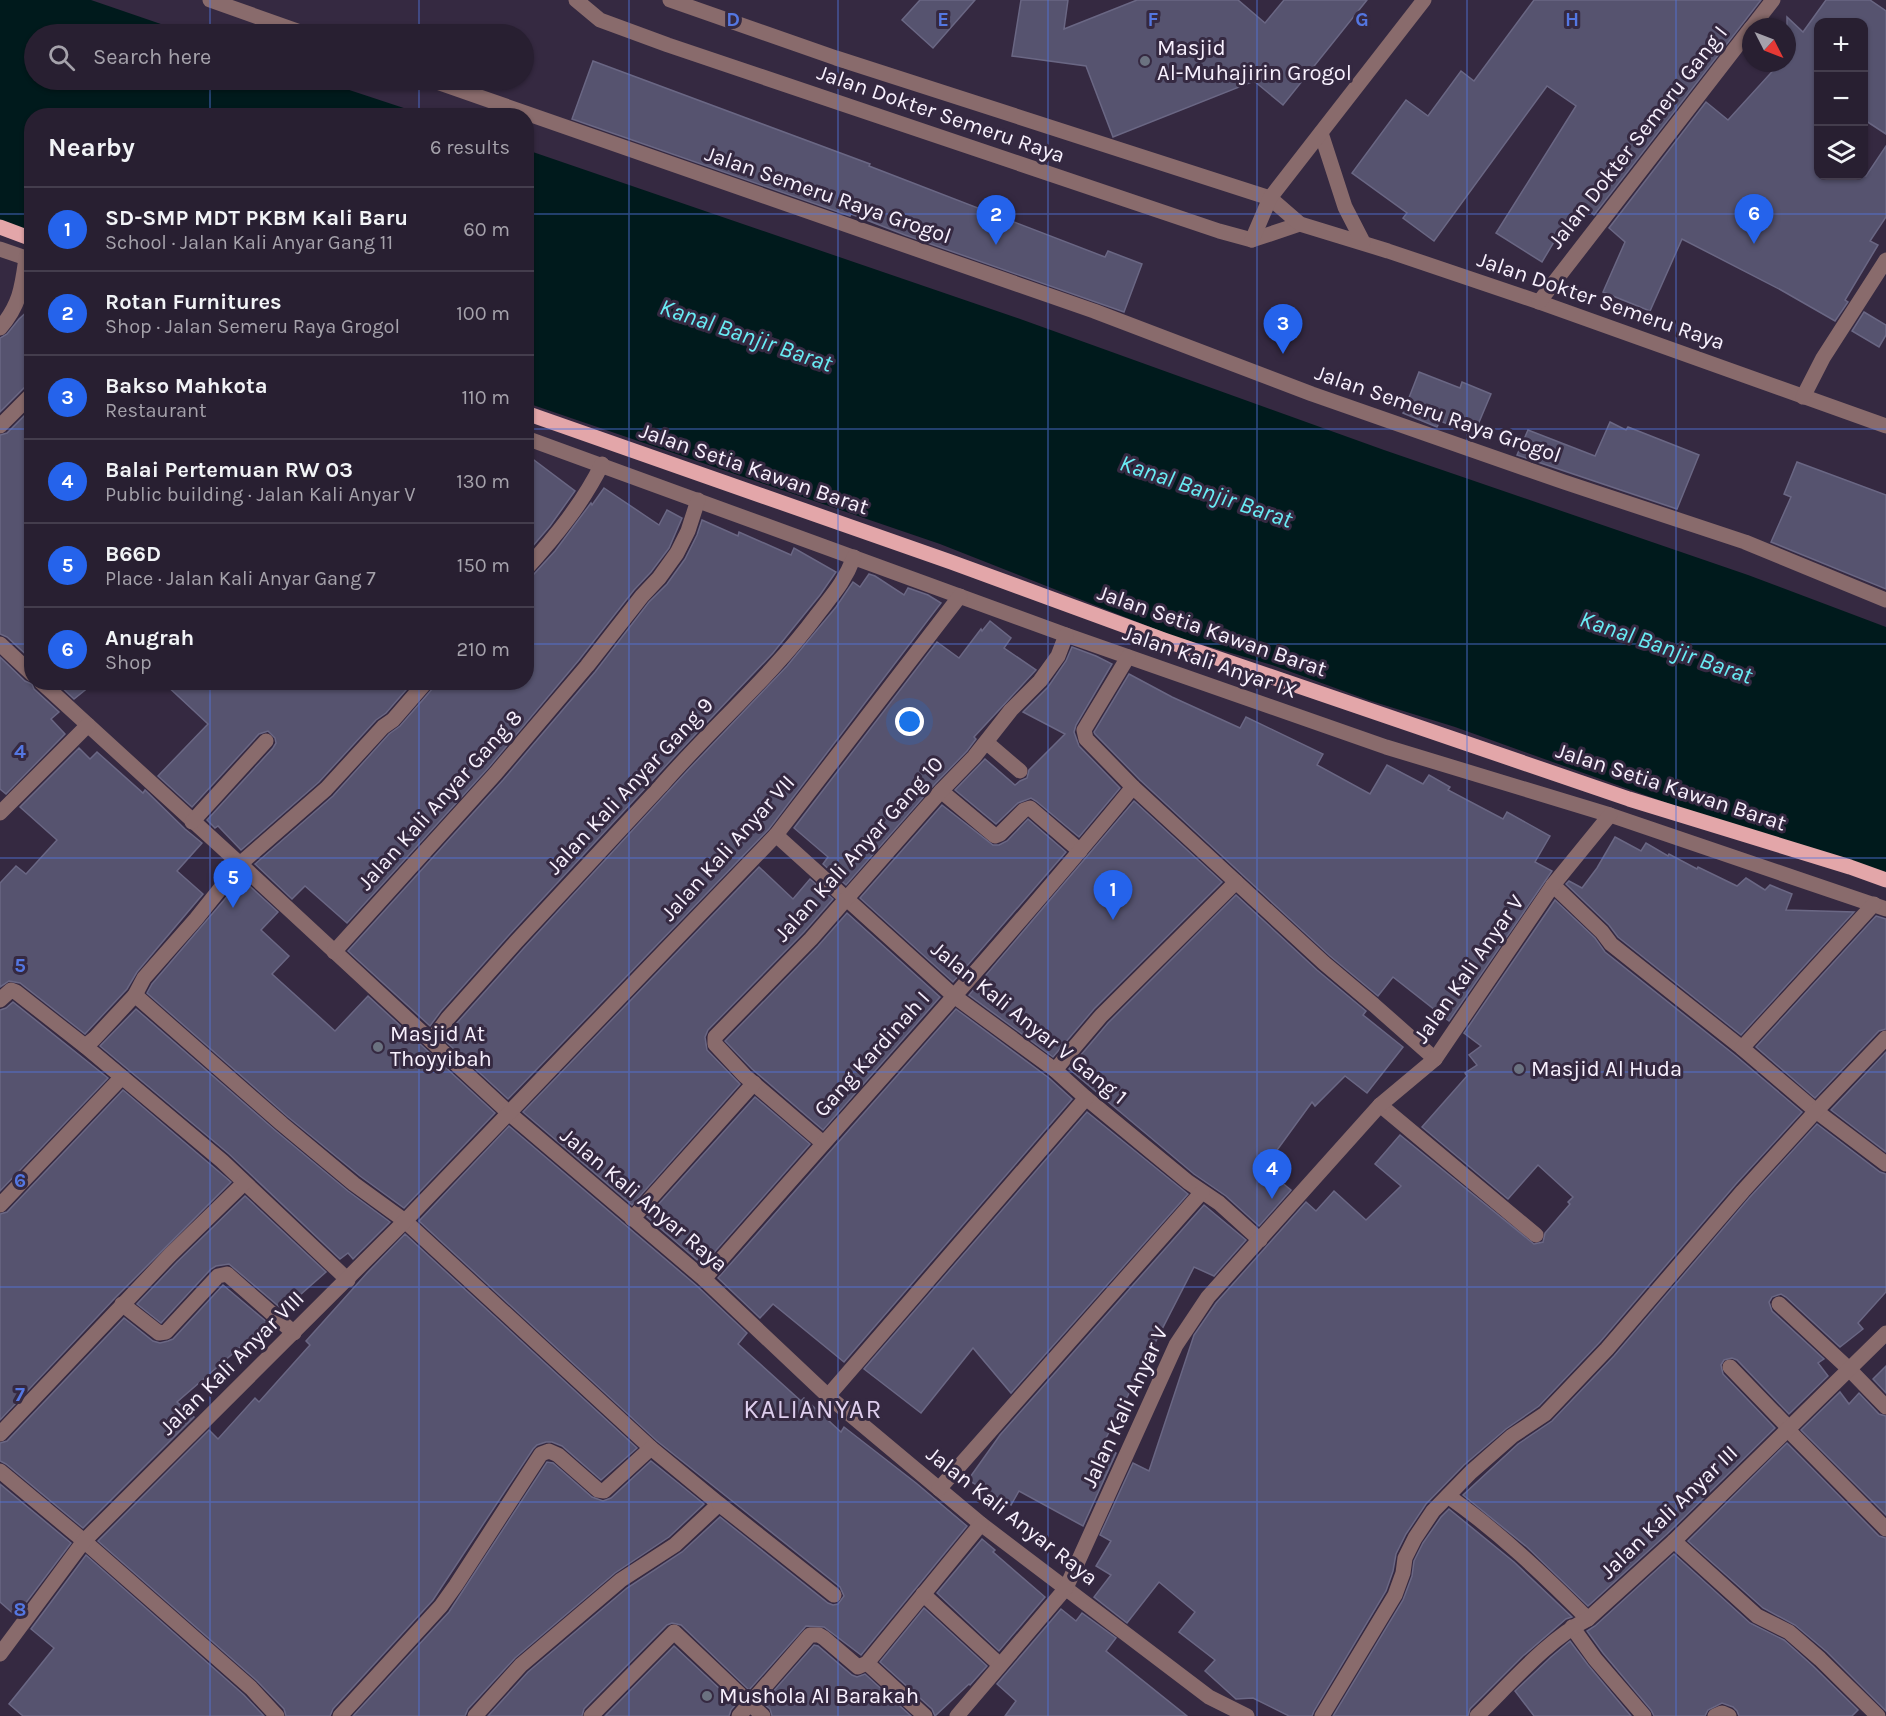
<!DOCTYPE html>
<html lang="en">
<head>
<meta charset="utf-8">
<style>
	body { margin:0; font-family:Karla,sans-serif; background:#302739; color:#f1f3f6 }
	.controls { position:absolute; right:18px; top:18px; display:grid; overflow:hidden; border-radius:12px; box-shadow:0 2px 4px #0004 }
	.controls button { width:54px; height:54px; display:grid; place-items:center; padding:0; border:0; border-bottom:2px solid #443d4d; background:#281f31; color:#f1f3f6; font:30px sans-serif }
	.compass { position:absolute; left:1742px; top:18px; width:54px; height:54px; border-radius:50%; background:#281f31; box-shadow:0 2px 4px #0004; rotate:132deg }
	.you { position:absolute; left:910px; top:722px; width:21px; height:21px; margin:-15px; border:4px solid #fff; border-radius:50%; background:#1a73e8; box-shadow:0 0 0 9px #1a73e833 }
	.badge { display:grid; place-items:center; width:39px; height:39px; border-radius:50%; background:#2563eb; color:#fff; font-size:20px; font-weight:700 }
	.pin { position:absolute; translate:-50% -50px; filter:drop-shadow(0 2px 3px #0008) }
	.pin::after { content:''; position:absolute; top:32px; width:21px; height:18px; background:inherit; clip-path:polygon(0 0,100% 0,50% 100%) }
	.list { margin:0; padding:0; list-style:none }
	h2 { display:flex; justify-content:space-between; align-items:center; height:78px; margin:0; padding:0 24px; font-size:26px }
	h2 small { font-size:20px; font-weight:400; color:#a5a2ab }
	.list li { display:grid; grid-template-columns:39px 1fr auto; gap:18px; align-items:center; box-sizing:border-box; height:84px; padding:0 24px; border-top:2px solid #443d4d }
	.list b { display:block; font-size:22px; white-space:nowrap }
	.list p { margin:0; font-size:20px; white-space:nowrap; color:#a5a2ab }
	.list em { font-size:20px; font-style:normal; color:#a5a2ab }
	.icon { flex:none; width:33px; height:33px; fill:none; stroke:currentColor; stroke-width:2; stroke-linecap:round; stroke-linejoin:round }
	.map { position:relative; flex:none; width:1886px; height:1716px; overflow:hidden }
	.search { position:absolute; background:#281f31; box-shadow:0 2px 4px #0004; left:24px; top:24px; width:510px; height:66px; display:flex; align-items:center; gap:15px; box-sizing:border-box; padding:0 21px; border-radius:33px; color:#a5a2ab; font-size:22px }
	.panel { position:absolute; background:#281f31; box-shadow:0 2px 4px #0004; left:24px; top:108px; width:510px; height:582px; border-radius:24px }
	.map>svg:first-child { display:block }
</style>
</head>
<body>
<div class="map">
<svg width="1886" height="1716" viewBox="0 0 1886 1716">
	<rect width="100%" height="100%" fill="#352941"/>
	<g fill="#001a1c">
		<path d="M0,0H91L190,34H34V80H319L425,115L32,116L31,234L0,223Z"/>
		<path d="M527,150L1023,320L1384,450L1748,575L1886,627V876L1712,819L1455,727L1371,701L1272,665L1173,636L940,544L527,403Z"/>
	</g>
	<g fill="#56536f" stroke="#6a6784" stroke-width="1.5">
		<path d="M920,0H975L933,48L902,20Z"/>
		<path d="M1021,0H1068L1064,29L1137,0H1238L1265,23L1284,0H1367L1283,105L1254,81L1113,137L1086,66L1012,56Z"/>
		<path d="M1534,0H1761L1594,215L1585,208L1573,224L1567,220L1542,262L1496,233L1576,106L1547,86L1434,241L1403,218L1407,213L1352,173L1406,100L1428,116L1461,71L1474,81Z"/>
		<path d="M1826,0H1870L1886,11V134L1863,119V22H1818V176H1866L1886,146V217L1870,241L1878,245L1845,300L1848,302L1835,321L1781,290L1682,239L1650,311L1603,292L1625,242L1609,228L1706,102L1728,120L1780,63H1787V17L1803,32Z"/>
		<path d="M593,61L870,164L869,166L1105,257L1108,251L1142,264L1124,312L905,235L851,214L850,216L572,119Z"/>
		<path d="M32,307V385L25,387L0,412V338L7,334L19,319Z"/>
		<path d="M1864,312L1886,325V335L1879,347L1852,331Z"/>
		<path d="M1419,372L1460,388L1462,382L1491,394L1474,434L1440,421L1437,427L1403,413Z"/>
		<path d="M32,408V660L7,637L0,634V435L7,433Z"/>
		<path d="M1610,422L1626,430L1628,427L1699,455L1677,509L1517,455L1528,430L1595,456Z"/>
		<path d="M526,454L575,491L550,526L526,554Z"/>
		<path d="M1797,462L1886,495V589L1771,542L1791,497L1784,494Z"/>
		<path d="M604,488L659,525L667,510L682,518L669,548L651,572L634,590L579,660L489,767L347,923L305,886L292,899L255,864L333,796L389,734L400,726L433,688L436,682H526V578L533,575L555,551L591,503L592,505Z"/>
		<path d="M702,520L738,536L739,532L791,555L794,548L836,572L820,595L773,653L673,758L509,935L441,1011L430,1026L348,951L503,780L595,672L649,602L667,584L685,559L697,535Z"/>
		<path d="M869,574L875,576L904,595L908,588L928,595L941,603L769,829L508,1099L444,1040L456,1024L523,949L687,771L787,666L836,607L853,582L860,587Z"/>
		<path d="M990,621L1011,638L1004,648L1036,670L974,737L976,739L967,751L934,785L846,885L823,864L828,857L794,828L937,642L959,658L981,629L982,631Z"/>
		<path d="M1072,647L1096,656L1112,664L1076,725L1074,732L1079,746L1120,788L1079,837L1036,801L1031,798L1018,803L996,824L955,790L985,759L1015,785L1020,781L1027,778L1029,770L1065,734L1023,712L1048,687L1066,661Z"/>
		<path d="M0,657L25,681L32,684L34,689L59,712L51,719L65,734L6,794L0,789Z"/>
		<path d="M1129,674L1172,697L1240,728L1246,717L1323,754L1317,765L1370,794L1387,765L1423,784L1429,775L1450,787L1448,790L1503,819L1507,812L1550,836L1535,862L1552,871L1449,1021L1393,977L1378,996L1330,956L1140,780L1095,734L1094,732Z"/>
		<path d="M56,682H95L74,699Z"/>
		<path d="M163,682H413L386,713L376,720L319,782L241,850L218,826L215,828L207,820L273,748L276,743L275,738L268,731L259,734L192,807L158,776L208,724Z"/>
		<path d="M79,748L90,759L97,752L143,793L145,790L185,829L202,843L177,871L203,894L137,972L127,989L85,1034L20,983L9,981L0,987V883L16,866L26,874L57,840L20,807Z"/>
		<path d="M1134,801L1222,882L1094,1009L1053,1057L969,995Z"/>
		<path d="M942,805L993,845H999L1007,841L1028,819L1066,852L953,982L860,898Z"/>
		<path d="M1615,837L1641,851L1646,843L1668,856L1669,854L1697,869L1698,867L1737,886L1746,878L1765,890L1770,885L1792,894L1786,910L1854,912L1741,1035L1618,937L1609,925L1566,884L1569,881L1582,888L1597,868Z"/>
		<path d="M759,867L793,899L810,879L833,899L804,932L708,1030L705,1037L707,1050L740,1084L632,1205L523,1112Z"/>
		<path d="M242,879L278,912L261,930L289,956L272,974L335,1031L368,996L495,1113L404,1208L360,1176L288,1117L147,993L152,984Z"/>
		<path d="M1236,895L1317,970L1366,1011L1363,1015L1403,1047L1367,1093L1345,1076L1315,1106L1312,1102L1264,1168L1291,1190L1259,1226L1226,1196L1194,1174L1069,1069L1108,1023Z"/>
		<path d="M1555,900L1595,938L1605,952L1736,1056L1802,1112L1736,1184L1600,1342L1539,1406L1506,1429L1464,1465L1426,1504L1406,1534L1396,1554L1393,1571L1386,1591L1314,1711L1312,1716H1289L1253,1698L1236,1699L1205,1671L1215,1660L1179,1632L1195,1612L1159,1582L1127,1623L1094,1597L1111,1575L1096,1566L1111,1541L1100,1535L1133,1463L1149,1471L1194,1335L1216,1303L1306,1202L1316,1211L1334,1191L1366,1220L1401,1186L1375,1164L1400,1135L1534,1244L1543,1242L1545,1233L1570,1204L1568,1202L1573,1197L1538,1165L1508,1199L1422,1127L1467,1076L1465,1073L1477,1065L1469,1055L1481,1046L1464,1033Z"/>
		<path d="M847,913L940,997L823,1130L752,1069L725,1041L818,946Z"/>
		<path d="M1876,916L1886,919V1029L1879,1031L1815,1098L1756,1047Z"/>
		<path d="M13,1002L108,1078L0,1191V1010L6,1008Z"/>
		<path d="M136,1009L276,1131L348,1191L390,1222L353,1259L348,1253L340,1259L229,1154L100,1046Z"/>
		<path d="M956,1009L1049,1078L1072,1099L844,1362L773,1304L760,1318L718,1278Z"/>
		<path d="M1886,1052V1152L1831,1110Z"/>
		<path d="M123,1090L231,1182L115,1298L0,1420V1214L7,1212Z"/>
		<path d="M755,1097L810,1144L703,1265L647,1217Z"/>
		<path d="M1087,1112L1188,1194L1011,1393L973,1348L921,1413L864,1369Z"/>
		<path d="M1817,1124L1880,1172L1886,1174V1292L1858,1323L1863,1329L1840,1347L1786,1297L1781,1294L1772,1297L1769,1302L1772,1311L1824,1359L1818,1363L1828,1376L1789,1414L1737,1360L1732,1358L1724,1360L1721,1365L1723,1374L1775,1428L1667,1534L1588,1606L1527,1547L1463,1495L1518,1444L1552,1421L1614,1356L1750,1197Z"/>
		<path d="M509,1126L697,1286L747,1333L738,1344L801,1401L804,1398L841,1432L844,1427L916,1483L967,1526L861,1655L824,1627L806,1626L749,1690L681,1625L672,1623L667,1625L584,1709L582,1716H488L528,1672L627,1588L682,1552L720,1517L828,1603L833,1605L838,1604L844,1596L840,1587L657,1441L419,1221Z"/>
		<path d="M245,1196L326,1272L283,1310L229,1264L216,1266L211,1269L161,1323L137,1304L177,1262Z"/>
		<path d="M1204,1205L1246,1240L1214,1276L1194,1267L1102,1446L1116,1453L1083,1526L1019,1491L1011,1505L968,1480L1000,1435Z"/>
		<path d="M405,1234L637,1448L601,1480L562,1446L552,1442H546L537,1445L533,1449L433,1600L333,1709L330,1716H286L284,1709L257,1681L98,1541L209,1430L218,1439L255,1398L259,1402L310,1345L306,1341L367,1273Z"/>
		<path d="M223,1285L268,1323L177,1402L194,1417L83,1528L6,1464L0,1461V1443L7,1441L124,1318L153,1341L160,1343L168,1341L173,1339Z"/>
		<path d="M1886,1366V1393L1873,1379Z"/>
		<path d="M1840,1392L1849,1404L1859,1393L1879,1414L1886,1416V1515L1801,1430Z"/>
		<path d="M1787,1443L1879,1536L1886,1538V1711L1827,1652L1795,1625L1763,1608L1688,1541Z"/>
		<path d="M651,1461L704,1504L669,1537L615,1573L515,1658L468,1709L465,1716H353L449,1612L547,1462L553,1463L592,1497L603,1501L611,1498Z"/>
		<path d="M0,1484L71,1543L16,1616L0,1602Z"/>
		<path d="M1449,1509L1514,1562L1572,1617L1566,1619L1523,1656L1470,1709L1468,1716H1333L1403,1600L1412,1576L1414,1561L1423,1543L1441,1517Z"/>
		<path d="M982,1539L995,1550L993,1552L1045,1597L999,1651L937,1593Z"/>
		<path d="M1674,1554L1750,1623L1784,1640L1813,1666L1858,1710L1852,1716H1739L1737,1711L1733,1707L1722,1703L1708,1710L1705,1716H1654L1651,1710L1603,1653L1587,1631L1595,1626Z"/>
		<path d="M86,1555L244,1695L264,1716H23L9,1704L54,1648L31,1629Z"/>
		<path d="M924,1608L987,1666L970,1685L969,1684L935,1716L932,1709L880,1662Z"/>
		<path d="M1061,1609L1076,1621L1082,1613L1116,1638L1106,1651L1187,1716H1005L1016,1701L997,1684Z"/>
		<path d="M1570,1641L1588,1665L1631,1716H1534L1515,1691L1551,1657Z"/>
		<path d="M814,1645L818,1646L852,1675L857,1677L865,1674L911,1716H772L770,1709L763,1703Z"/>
		<path d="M674,1646L736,1704L731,1710L729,1716H605Z"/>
	</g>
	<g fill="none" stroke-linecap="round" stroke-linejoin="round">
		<g stroke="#896b6c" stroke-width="15">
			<path d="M210,0L306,34"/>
			<path d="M576,0L600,20L668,45L1219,231L1252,240L1300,224"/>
			<path d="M670,0L836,58L1270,198L1300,224L1388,251L1539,302L1886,426"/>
			<path d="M1752,27L1773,0"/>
			<path d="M431,80L1094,311L1312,394L1564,482L1745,542L1886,600"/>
			<path d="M1321,133L1345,207L1363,242"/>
			<path d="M1252,240L1270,198L1424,0"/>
			<path d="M0,249L32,260"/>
			<path d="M1539,302L1751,28"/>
			<path d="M0,328C20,305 22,287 26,258"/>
			<path d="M1803,397L1823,358L1886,260"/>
			<path d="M0,426L32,394"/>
			<path d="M526,438L1066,635L1386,747L1610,815L1886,909"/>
			<path d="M526,569C555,537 583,503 602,464"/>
			<path d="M0,644L32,674"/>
			<path d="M41,682L240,864L510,1114L704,1279L828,1396L981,1524L1209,1697L1247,1716"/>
			<path d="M986,742L1020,771"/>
			<path d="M1133,787L1324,963L1374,1005L1435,1059"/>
			<path d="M941,791L995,836L1000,834L1024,810L1030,808L1080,851"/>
			<path d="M0,813L88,725"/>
			<path d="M192,822L266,741"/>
			<path d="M776,835L954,996L1055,1070L1086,1098L1188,1182L1219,1203L1260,1240"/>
			<path d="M1553,885L1602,932L1611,944L1742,1048"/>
			<path d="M1874,904L1742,1048L1816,1111L1886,1164"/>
			<path d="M334,952L496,773L587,666L642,596L659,578L677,553L688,531L698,500"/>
			<path d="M135,995L282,1124L354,1184L405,1221L651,1448L719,1504L675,1545L621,1580L521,1665L475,1716"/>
			<path d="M0,1000L11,990L16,992L85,1046L94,1039L135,995L144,978L196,919L240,864L326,789L383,727L393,720L426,682"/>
			<path d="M431,1041L448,1018L516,942L661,786C711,728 771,677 817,615C833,594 844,583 854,557"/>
			<path d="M85,1046L122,1077"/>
			<path d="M1055,1070L1101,1016L1236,882"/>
			<path d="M1380,1105L1536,1235"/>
			<path d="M823,1143L745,1076L715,1044V1037L811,939L941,791L974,757L1011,710L1040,681L1058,656L1066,635"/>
			<path d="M0,1205L122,1077L222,1161L348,1280"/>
			<path d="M632,1219L754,1083"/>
			<path d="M704,1279C847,1115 995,955 1133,787L1086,739L1084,730L1128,657"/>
			<path d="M122,1304L159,1333L166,1332L218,1276L227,1274L294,1333"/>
			<path d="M1779,1304L1849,1369L1886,1407"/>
			<path d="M1730,1367L1789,1428"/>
			<path d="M828,1396L1086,1098"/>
			<path d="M1787,1429L1886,1529"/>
			<path d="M0,1434L170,1255L244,1183"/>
			<path d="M0,1471L84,1541L251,1688L277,1716"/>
			<path d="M939,1489L1202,1192"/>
			<path d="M1448,1496C1499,1532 1544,1575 1588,1619"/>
			<path d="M719,1504L834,1595"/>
			<path d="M1674,1541L1757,1616L1789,1632L1820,1659L1878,1716"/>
			<path d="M923,1594L1000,1665"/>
			<path d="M1572,1627L1595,1659L1644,1716"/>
			<path d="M0,1654L84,1541L405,1221L776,835L960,596"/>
			<path d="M867,1663L925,1716"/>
			<path d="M340,1716L441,1606L456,1585L541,1454L549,1451L558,1455L598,1490L604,1491L651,1448"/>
			<path d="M591,1716L674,1632L763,1716"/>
			<path d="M739,1716L810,1635H819L824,1638L858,1667L867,1663L981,1524"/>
			<path d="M957,1716L1066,1588L1176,1345L1208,1297L1380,1105L1435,1059L1553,885L1610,815"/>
			<path d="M1322,1716L1395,1595L1403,1573L1405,1558L1415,1538L1433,1511L1471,1472L1512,1436L1545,1414L1607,1349L1743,1191L1816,1111L1886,1038"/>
			<path d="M1477,1716C1509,1685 1549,1638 1588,1619L1674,1541L1886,1333"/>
			<path d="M1715,1716L1722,1713L1729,1716"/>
		</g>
		<g stroke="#e3a6a9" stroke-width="15">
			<path d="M0,227L32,239"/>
			<path d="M526,413L951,562L1164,640L1629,799L1850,867L1886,880"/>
		</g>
	</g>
	<path fill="none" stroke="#5477e2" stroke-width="1.5" stroke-opacity="0.55" d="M210,0V34M419,0V34M629,0V1716M838,0V1716M1048,0V1716M1257,0V1716M1467,0V1716M1676,0V1716M210,80V116M419,80V116M0,214H32M526,214H1886M0,429H32M526,429H1886M0,644H32M526,644H1886M210,682V1716M419,682V1716M0,858H1886M0,1072H1886M0,1287H1886M0,1502H1886"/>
	<g fill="#6b7280" stroke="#352941" stroke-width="2">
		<circle cx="1145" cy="61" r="6"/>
		<circle cx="378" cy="1047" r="6"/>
		<circle cx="1519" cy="1069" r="6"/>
		<circle cx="707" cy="1696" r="6"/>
	</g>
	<g text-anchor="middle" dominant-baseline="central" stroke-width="6" stroke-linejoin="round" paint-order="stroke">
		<g font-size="22" fill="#f8f1fe" stroke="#352941" text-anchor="start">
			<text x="1157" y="48">Masjid<tspan x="1157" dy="25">Al-Muhajirin Grogol</tspan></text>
			<text x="390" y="1034">Masjid At<tspan x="390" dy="25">Thoyyibah</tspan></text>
			<text x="1531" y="1069">Masjid Al Huda</text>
			<text x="719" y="1696">Mushola Al Barakah</text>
		</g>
		<g font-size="22" fill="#f8f1fe" stroke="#352941">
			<text transform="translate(941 114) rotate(19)">Jalan Dokter Semeru Raya</text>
			<text transform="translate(1638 137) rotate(-52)">Jalan Dokter Semeru Gang I</text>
			<text transform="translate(828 195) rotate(19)">Jalan Semeru Raya Grogol</text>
			<text transform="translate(1601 301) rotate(19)">Jalan Dokter Semeru Raya</text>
			<text transform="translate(1438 414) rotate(19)">Jalan Semeru Raya Grogol</text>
			<text transform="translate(754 469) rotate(19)">Jalan Setia Kawan Barat</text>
			<text transform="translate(1212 631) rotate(19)">Jalan Setia Kawan Barat</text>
			<text transform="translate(1210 662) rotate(19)">Jalan Kali Anyar IX</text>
			<text transform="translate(630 786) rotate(-47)">Jalan Kali Anyar Gang 9</text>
			<text transform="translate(1671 787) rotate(18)">Jalan Setia Kawan Barat</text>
			<text transform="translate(440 800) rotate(-48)">Jalan Kali Anyar Gang 8</text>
			<text transform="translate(728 848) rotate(-48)">Jalan Kali Anyar VII</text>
			<text transform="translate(859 849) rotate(-48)">Jalan Kali Anyar Gang 10</text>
			<text transform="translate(1469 969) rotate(-55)">Jalan Kali Anyar V</text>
			<text transform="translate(1029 1023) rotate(39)">Jalan Kali Anyar V Gang 1</text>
			<text transform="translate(872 1054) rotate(-48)">Gang Kardinah I</text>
			<text transform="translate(644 1200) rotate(40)">Jalan Kali Anyar Raya</text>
			<text transform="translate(232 1363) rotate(-45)">Jalan Kali Anyar VIII</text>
			<text transform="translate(1125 1407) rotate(-65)">Jalan Kali Anyar V</text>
			<text transform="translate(1669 1512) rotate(-44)">Jalan Kali Anyar III</text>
			<text transform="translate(1012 1516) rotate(38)">Jalan Kali Anyar Raya</text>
		</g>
		<g font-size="24" font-style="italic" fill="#69edf5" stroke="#352941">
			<text transform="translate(746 335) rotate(19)">Kanal Banjir Barat</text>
			<text transform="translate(1206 491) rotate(19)">Kanal Banjir Barat</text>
			<text transform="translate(1666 647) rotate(19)">Kanal Banjir Barat</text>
		</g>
		<g font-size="26" letter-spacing="1.5" fill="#deceed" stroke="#352941">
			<text x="813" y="1409">KALIANYAR</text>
		</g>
	</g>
	<g font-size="20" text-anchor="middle" font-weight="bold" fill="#5477e2" stroke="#352941" stroke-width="6" stroke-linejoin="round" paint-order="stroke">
		<text x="733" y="26">D</text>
		<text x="943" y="26">E</text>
		<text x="1153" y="26">F</text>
		<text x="1362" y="26">G</text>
		<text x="1572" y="26">H</text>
		<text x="20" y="758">4</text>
		<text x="20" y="972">5</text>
		<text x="20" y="1187">6</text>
		<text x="20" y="1401">7</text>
		<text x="20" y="1616">8</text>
	</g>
</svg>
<div class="controls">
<button>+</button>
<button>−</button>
<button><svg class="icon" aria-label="layers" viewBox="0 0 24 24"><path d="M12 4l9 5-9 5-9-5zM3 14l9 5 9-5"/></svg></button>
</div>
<svg class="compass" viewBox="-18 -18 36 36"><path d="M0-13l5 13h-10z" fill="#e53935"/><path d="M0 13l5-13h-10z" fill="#a5a2ab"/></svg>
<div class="you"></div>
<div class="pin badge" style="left:1113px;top:920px">1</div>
<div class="pin badge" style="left:996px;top:245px">2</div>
<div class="pin badge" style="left:1283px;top:354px">3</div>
<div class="pin badge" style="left:1272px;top:1199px">4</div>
<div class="pin badge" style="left:233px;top:908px">5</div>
<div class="pin badge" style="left:1754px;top:244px">6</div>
<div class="search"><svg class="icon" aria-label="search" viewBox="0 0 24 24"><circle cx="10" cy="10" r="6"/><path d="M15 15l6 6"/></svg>Search here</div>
<section class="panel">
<h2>Nearby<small>6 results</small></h2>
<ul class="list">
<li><span class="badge">1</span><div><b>SD-SMP MDT PKBM Kali Baru</b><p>School · Jalan Kali Anyar Gang 11</p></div><em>60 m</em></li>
<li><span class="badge">2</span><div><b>Rotan Furnitures</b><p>Shop · Jalan Semeru Raya Grogol</p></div><em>100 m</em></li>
<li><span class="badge">3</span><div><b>Bakso Mahkota</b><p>Restaurant</p></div><em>110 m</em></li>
<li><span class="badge">4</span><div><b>Balai Pertemuan RW 03</b><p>Public building · Jalan Kali Anyar V</p></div><em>130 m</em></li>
<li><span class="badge">5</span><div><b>B66D</b><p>Place · Jalan Kali Anyar Gang 7</p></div><em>150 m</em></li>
<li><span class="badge">6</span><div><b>Anugrah</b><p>Shop</p></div><em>210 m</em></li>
</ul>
</section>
</div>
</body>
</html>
